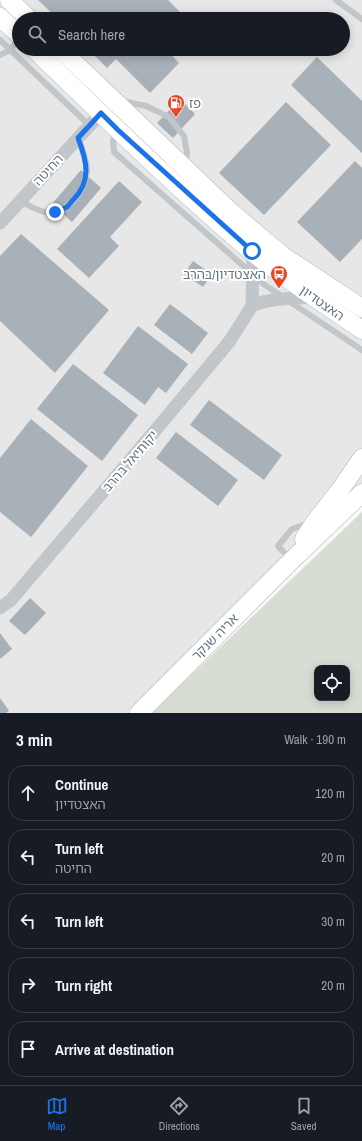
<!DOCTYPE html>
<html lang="en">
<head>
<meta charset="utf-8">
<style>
	body { margin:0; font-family:"Archivo Narrow","Noto Sans Hebrew",sans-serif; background:#20242c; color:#f1f3f6 }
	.controls { position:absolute; right:12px; bottom:12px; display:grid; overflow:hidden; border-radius:8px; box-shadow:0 2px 10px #0003 }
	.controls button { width:36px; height:36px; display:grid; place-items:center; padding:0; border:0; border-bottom:1px solid #363941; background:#171b24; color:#f1f3f6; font:20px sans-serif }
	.stop { position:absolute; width:12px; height:12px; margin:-9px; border:3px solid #1a73e8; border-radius:50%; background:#fff }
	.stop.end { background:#1a73e8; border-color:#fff; box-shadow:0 1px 4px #0008 }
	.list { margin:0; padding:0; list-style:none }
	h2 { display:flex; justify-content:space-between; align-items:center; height:52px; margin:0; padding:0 16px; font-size:17px }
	h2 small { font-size:13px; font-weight:400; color:#9ea1a6 }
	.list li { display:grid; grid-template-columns:26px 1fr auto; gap:12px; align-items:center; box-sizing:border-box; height:56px; margin:0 8px 8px; padding:0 8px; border:1px solid #363941; border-radius:16px }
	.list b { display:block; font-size:15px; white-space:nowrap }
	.list p { margin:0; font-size:13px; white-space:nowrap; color:#9ea1a6 }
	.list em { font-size:13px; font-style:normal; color:#9ea1a6 }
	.icon { flex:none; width:22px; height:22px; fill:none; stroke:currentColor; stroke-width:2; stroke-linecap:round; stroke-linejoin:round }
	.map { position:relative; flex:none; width:362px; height:713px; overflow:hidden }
	.search { position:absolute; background:#171b24; box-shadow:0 2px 10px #0003; left:12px; right:12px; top:12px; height:44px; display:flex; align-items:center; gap:10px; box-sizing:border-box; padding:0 14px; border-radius:22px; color:#9ea1a6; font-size:15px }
	.sheet { height:372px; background:#171b24 }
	nav { display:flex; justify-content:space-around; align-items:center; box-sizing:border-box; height:56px; border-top:1px solid #363941; background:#171b24; font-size:11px; color:#9ea1a6 }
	nav a { display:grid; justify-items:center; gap:2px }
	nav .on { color:#1a73e8 }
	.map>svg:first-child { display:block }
</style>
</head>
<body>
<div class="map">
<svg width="362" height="713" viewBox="0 0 362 713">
	<rect width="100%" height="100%" fill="#f8f8f5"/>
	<path fill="#e6e7e6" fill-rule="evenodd" d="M0,0H362V493L135,713H0ZM19,19H343V49H19Z"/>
	<path fill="#d8ddd4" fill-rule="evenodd" d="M362,512V713H151ZM317,668H347V698H317Z"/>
	<g fill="#a8b1b7">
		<path d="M38,0H168L187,19H58Z"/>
		<path d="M88,49H166L179,63L150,93L116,59L107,68Z"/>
		<path d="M317,57L362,101V153L291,85Z"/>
		<path d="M180,99L195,114L173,138L157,123Z"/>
		<path d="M286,102L331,145L264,215L219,173Z"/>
		<path d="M355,161L362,168V239L340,262L297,222Z"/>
		<path d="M81,170L101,188L72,222L52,204Z"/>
		<path d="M119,181L142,202L110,237L119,246L89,278L57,249Z"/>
		<path d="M21,234L109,310L55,373L0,321V256Z"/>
		<path d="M193,261L212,274L203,287L184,274Z"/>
		<path d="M170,304L208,333L192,354L154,325Z"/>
		<path d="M138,326L188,364L166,393L158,387L145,405L103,373Z"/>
		<path d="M73,364L138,415L102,461L37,409Z"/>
		<path d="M209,400L282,455L264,480L190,425Z"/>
		<path d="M31,419L88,466L31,537L0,512V458Z"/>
		<path d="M176,432L238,480L218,506L156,458Z"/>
		<path d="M30,598L46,613L25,635L9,621Z"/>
		<path d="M0,633L12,649L0,659Z"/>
		<path d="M0,698L9,711L6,713H0Z"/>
	</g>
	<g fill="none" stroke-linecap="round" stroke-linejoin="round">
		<defs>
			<g id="secondary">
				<path d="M9,0L29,19"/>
				<path d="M0,17L19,35"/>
				<path d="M34,49C105,117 175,187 251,251C286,280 325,304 362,330"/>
				<path d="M60,49L232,213L283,256L362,308"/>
				<path d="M304,539L315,522L340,490L362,458"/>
				<path d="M139,713L291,561L362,493"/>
			</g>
		</defs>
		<use href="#secondary" stroke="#b3babe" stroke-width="19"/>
		<g stroke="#c1c6ca" stroke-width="6">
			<path d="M336,0L362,19"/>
			<path d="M0,40L90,126"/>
			<path d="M0,55L10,50L19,39"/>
			<path d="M122,101L146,106L169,117L184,136L187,153L185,164"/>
			<path d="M117,132L113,141L114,152L265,285L362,350"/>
			<path d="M20,201C28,205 37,211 45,212C68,215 85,191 87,171C87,161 82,148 78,139"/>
			<path d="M291,560L278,546L292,529L309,523"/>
		</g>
		<g stroke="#c1c6ca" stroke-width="13">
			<path d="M0,223L113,100"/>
			<path d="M252,251L253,266L252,306"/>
			<path d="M0,608L11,600L159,426L229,342L252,306C271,297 294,299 315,297"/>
		</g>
		<use href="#secondary" stroke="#fff" stroke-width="18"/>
	</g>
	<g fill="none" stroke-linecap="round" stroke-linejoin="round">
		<path stroke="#1a73e8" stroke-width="5" d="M55,212C58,210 63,209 67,207C69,205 71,202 73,200C92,181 87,161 78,138L101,113L118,130L252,251"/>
	</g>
	<defs>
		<symbol id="fuel-pin" viewBox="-11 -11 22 30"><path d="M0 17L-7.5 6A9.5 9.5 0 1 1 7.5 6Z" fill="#e94624" stroke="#fff"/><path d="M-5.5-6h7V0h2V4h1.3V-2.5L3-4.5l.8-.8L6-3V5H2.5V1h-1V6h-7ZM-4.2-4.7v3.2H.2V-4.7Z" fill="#fff"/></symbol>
		<symbol id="bus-pin" viewBox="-11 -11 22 30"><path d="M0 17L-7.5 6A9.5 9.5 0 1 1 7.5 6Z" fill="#e94624" stroke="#fff"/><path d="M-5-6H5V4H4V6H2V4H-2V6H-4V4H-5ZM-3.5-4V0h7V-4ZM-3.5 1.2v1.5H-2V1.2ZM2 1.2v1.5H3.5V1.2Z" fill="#fff"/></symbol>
	</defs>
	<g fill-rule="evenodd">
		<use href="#fuel-pin" x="166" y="93" width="20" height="27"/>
		<use href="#bus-pin" x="269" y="264" width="20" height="27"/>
	</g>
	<g text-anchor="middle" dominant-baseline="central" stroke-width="4" stroke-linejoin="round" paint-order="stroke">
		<g font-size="13" fill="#627581" stroke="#fff" text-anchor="start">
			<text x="189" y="103">פז</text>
			<text x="266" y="274" text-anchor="end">האצטדיון/בהרב</text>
		</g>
		<g font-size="13" fill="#627581" stroke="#fff">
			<text transform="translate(48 170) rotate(-47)">החיטה</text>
			<text transform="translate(322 303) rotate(35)">האצטדיון</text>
			<text transform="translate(130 461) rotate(-49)">יקותיאל בהרב</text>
			<text transform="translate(215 637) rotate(-45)">אריה שנקר</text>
		</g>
	</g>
</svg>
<div class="controls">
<button><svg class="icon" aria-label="locate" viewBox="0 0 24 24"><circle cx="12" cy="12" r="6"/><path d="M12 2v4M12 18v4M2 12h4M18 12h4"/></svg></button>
</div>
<div class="stop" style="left:252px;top:251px"></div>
<div class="stop end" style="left:55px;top:212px"></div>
<div class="search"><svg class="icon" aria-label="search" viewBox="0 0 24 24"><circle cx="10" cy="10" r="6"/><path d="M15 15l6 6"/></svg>Search here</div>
</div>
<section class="sheet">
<h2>3 min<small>Walk · 190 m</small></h2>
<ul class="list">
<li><svg class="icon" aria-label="ahead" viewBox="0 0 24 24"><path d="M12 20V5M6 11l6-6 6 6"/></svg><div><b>Continue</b><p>האצטדיון</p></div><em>120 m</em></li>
<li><svg class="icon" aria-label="left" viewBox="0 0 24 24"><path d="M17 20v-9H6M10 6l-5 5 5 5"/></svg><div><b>Turn left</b><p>החיטה</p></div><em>20 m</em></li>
<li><svg class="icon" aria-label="left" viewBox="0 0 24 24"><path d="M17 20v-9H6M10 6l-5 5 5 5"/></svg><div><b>Turn left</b></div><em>30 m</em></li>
<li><svg class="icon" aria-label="right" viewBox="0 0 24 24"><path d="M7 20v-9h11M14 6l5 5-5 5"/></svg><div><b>Turn right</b></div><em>20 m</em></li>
<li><svg class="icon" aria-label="arrive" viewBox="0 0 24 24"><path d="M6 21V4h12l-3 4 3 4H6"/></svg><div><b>Arrive at destination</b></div></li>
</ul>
</section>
<nav>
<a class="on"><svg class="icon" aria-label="map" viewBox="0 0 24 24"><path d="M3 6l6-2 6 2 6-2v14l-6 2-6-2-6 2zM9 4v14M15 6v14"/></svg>Map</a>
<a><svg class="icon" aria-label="directions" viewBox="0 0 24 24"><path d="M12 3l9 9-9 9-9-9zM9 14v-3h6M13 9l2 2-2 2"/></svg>Directions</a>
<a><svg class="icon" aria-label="saved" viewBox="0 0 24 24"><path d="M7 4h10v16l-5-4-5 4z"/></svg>Saved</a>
</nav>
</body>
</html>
